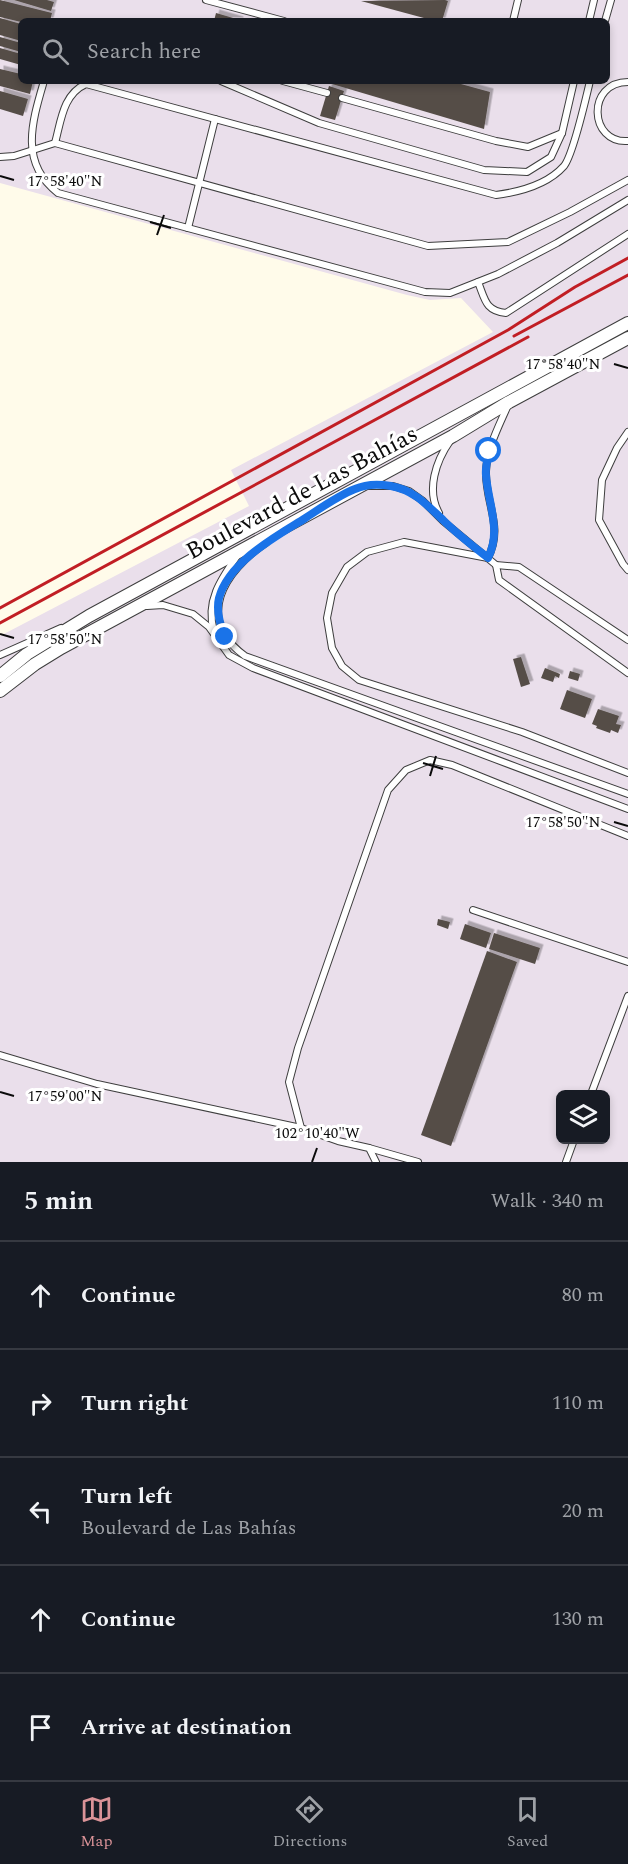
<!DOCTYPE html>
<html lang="en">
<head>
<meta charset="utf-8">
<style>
	body { margin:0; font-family:Spectral,serif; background:#242831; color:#f1f3f6 }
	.controls { position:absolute; right:18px; bottom:18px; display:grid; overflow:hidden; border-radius:9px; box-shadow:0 3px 9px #0003 }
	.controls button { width:54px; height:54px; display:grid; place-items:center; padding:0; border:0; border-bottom:2px solid #363941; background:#171b24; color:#f1f3f6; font:30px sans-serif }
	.stop { position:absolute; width:18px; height:18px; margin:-14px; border:4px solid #1a73e8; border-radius:50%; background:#fff }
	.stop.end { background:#1a73e8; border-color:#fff; box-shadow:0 2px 6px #0008 }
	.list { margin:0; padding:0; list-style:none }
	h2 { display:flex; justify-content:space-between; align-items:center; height:78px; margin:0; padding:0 24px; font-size:26px }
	h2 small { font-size:20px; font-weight:400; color:#9ea1a6 }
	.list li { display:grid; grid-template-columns:39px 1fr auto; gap:18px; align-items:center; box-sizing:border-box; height:108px; padding:0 24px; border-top:2px solid #363941 }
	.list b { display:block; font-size:22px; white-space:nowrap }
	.list p { margin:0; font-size:20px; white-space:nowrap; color:#9ea1a6 }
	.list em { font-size:20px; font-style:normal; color:#9ea1a6 }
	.icon { flex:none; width:33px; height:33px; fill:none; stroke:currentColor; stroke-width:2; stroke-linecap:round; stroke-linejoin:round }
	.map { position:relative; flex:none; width:628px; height:1162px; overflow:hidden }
	.search { position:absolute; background:#171b24; box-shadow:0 3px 9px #0003; left:18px; right:18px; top:18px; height:66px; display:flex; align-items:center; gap:15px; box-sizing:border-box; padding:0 21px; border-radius:9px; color:#9ea1a6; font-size:22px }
	.sheet { height:618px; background:#171b24 }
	nav { display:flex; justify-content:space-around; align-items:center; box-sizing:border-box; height:84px; border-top:2px solid #363941; background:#171b24; font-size:16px; color:#9ea1a6 }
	nav a { display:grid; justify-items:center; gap:3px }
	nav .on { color:#db9398 }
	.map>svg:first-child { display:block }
</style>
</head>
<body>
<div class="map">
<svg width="628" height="1162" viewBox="0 0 628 1162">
	<defs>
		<filter id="shadow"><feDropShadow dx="3.5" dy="-3.5" stdDeviation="0" flood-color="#0004"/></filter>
	</defs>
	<rect width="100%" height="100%" fill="#fffbea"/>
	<path fill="#eadfeb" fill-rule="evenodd" d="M0,0H628V1162H0V636L249,506L231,470L493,332L461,298L430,300L407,295L0,183ZM21,21H607V81H21ZM560,1094H606V1140H560Z"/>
	<g fill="#554d47" filter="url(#shadow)">
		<path d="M0,0L52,13L50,21L21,22L0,17Z"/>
		<path d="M14,0H47L54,2L51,11Z"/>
		<path d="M445,0L448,1L442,21H435L361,1Z"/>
		<path d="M216,13L240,20V21H214Z"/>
		<path d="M0,18L21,24V41L0,35Z"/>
		<path d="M0,37L21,43V52L0,46Z"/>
		<path d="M0,48L21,54V65L0,59Z"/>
		<path d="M0,69L21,74V81H33L30,94L0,86Z"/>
		<path d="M322,81H450L490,92L484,129Z"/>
		<path d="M329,86L344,91L335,120L320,116Z"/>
		<path d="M0,91L28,99L23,116L0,109Z"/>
		<path d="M521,657L530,684L521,687L513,659Z"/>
		<path d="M545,668L560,674L559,678L555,676L553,682L541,678Z"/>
		<path d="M570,671L580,674L578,681L568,678Z"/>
		<path d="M567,690L592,699L585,718L560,709Z"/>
		<path d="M598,709L619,716L616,724L621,725L618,733L611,730L610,733L596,728L597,726L592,724Z"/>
		<path d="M438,919L450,922L448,929L437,925Z"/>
		<path d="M465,924L491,933L486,948L460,939Z"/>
		<path d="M494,933L540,948L535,964L489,949Z"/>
		<path d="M487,951L517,962L451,1146L421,1135Z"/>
	</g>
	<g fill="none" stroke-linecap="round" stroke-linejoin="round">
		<defs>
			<g id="lane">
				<path d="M206,0L284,21"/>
				<path d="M513,21L518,0"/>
				<path d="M589,21L594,0"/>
				<path d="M605,21L611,0"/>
				<path d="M44,81C32,122 19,163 58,193L425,292L450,293L498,274L557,243L628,200"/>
				<path d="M221,81L319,123L484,170L527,172L551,157L562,133L574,81"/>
				<path d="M283,81L327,93"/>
				<path d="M628,82C586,82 589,144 628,141"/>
				<path d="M342,98L496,141L528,147L562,133"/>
				<path d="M55,143C61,121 63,94 86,84L496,195C519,192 548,184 564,166C573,155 586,98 590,81"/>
				<path d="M0,157L14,156L55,143L428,246L508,242L570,212L628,180"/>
				<path d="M188,228L215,119"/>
				<path d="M478,282C485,299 485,311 506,313L628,234"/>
				<path d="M508,405C499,426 487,448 486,471C485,504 504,526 488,558L404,542L367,552L347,567L332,593L327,618L332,648L342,666L359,680L522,732L628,773"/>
				<path d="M628,432L617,448L602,480L599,520L623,564L628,570"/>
				<path d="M369,486H393L409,491L423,501L443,521L496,565L519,567L628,640"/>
				<path d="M439,513C426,490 436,461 450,441"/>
				<path d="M266,543C224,571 194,619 245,656L628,794"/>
				<path d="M496,565L499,580L628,673"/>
				<path d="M147,606L163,605L193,614L209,627L229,655L253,668L628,809"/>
				<path d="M214,631C205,602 221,579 237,556"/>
				<path d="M0,655L61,628"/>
				<path d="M473,910L628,962"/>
				<path d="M0,1055L97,1084L301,1128L338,1141L369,1148L376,1162"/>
				<path d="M591,1094L628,996"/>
				<path d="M301,1128L289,1082L298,1048L388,790L406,770L430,760L452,765L628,836"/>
				<path d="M369,1148L418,1162"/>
				<path d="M566,1162L574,1140"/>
			</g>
			<g id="street">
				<path d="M0,676L27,654L89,616L628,323"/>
				<path d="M0,691L35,664L61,648L453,436L509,402L628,338"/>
			</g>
		</defs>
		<use href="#lane" stroke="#3e3e3e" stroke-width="8"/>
		<use href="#street" stroke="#3e3e3e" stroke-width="14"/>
		<use href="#lane" stroke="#fff" stroke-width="6"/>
		<use href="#street" stroke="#fff" stroke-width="12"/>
		<g stroke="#c11e24" stroke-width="3">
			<path d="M514,336L628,275"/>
			<path d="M0,608L508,330L575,287L628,258"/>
			<path d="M0,623L528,337"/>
		</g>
	</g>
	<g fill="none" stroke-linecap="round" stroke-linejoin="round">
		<path stroke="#1a73e8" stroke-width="8" d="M225,637C220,625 216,611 219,598C229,562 275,537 304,519C321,508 337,496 355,489C366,484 380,484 391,486C414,490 427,505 443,520C457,534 473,546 488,558C502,530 488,504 486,475C485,467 488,459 489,451"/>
	</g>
	<path fill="none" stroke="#0b0b0b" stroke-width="2" d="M0,176L14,180M150,222L171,228M157,235L164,215M614,364L628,368M0,634L14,638M423,763L443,769M430,776L436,756M614,822L628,826M0,1092L14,1096M312,1162L317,1148"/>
	<g text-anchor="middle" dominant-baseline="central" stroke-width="6" stroke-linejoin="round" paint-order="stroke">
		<g font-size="24" fill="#0b0b0b" stroke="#fff">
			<text transform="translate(302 493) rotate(-28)">Boulevard de Las Bahías</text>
		</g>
	</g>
	<g font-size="15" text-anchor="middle" fill="#0b0b0b" stroke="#fff" stroke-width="6" stroke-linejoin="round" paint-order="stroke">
		<text x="65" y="186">17°58'40"N</text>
		<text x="563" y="369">17°58'40"N</text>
		<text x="65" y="644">17°58'50"N</text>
		<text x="563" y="827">17°58'50"N</text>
		<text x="65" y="1101">17°59'00"N</text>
		<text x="317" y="1138">102°10'40"W</text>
	</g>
</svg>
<div class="controls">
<button><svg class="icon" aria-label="layers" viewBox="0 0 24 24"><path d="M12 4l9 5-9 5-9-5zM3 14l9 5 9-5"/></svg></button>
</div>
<div class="stop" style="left:489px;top:451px"></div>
<div class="stop end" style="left:225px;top:637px"></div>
<div class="search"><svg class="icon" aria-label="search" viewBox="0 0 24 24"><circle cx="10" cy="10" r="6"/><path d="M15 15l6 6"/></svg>Search here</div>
</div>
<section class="sheet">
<h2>5 min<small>Walk · 340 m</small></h2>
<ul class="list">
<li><svg class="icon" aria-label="ahead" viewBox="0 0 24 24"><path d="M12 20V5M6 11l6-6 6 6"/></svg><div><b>Continue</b></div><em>80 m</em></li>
<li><svg class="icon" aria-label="right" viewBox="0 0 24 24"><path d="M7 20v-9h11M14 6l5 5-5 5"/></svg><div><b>Turn right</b></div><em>110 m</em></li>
<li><svg class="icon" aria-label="left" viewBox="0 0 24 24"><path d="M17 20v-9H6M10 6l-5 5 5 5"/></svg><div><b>Turn left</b><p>Boulevard de Las Bahías</p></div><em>20 m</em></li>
<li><svg class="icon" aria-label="ahead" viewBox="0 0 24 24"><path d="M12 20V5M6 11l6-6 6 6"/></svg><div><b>Continue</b></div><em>130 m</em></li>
<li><svg class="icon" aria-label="arrive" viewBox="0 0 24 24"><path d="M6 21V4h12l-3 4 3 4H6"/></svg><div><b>Arrive at destination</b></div></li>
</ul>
</section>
<nav>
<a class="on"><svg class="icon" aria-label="map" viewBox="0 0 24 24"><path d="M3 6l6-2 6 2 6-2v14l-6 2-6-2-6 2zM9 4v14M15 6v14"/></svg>Map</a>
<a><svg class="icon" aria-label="directions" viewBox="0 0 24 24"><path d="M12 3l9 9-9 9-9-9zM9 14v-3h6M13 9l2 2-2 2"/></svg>Directions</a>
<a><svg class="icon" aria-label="saved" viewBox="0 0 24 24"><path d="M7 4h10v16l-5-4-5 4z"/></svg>Saved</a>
</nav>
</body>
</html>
